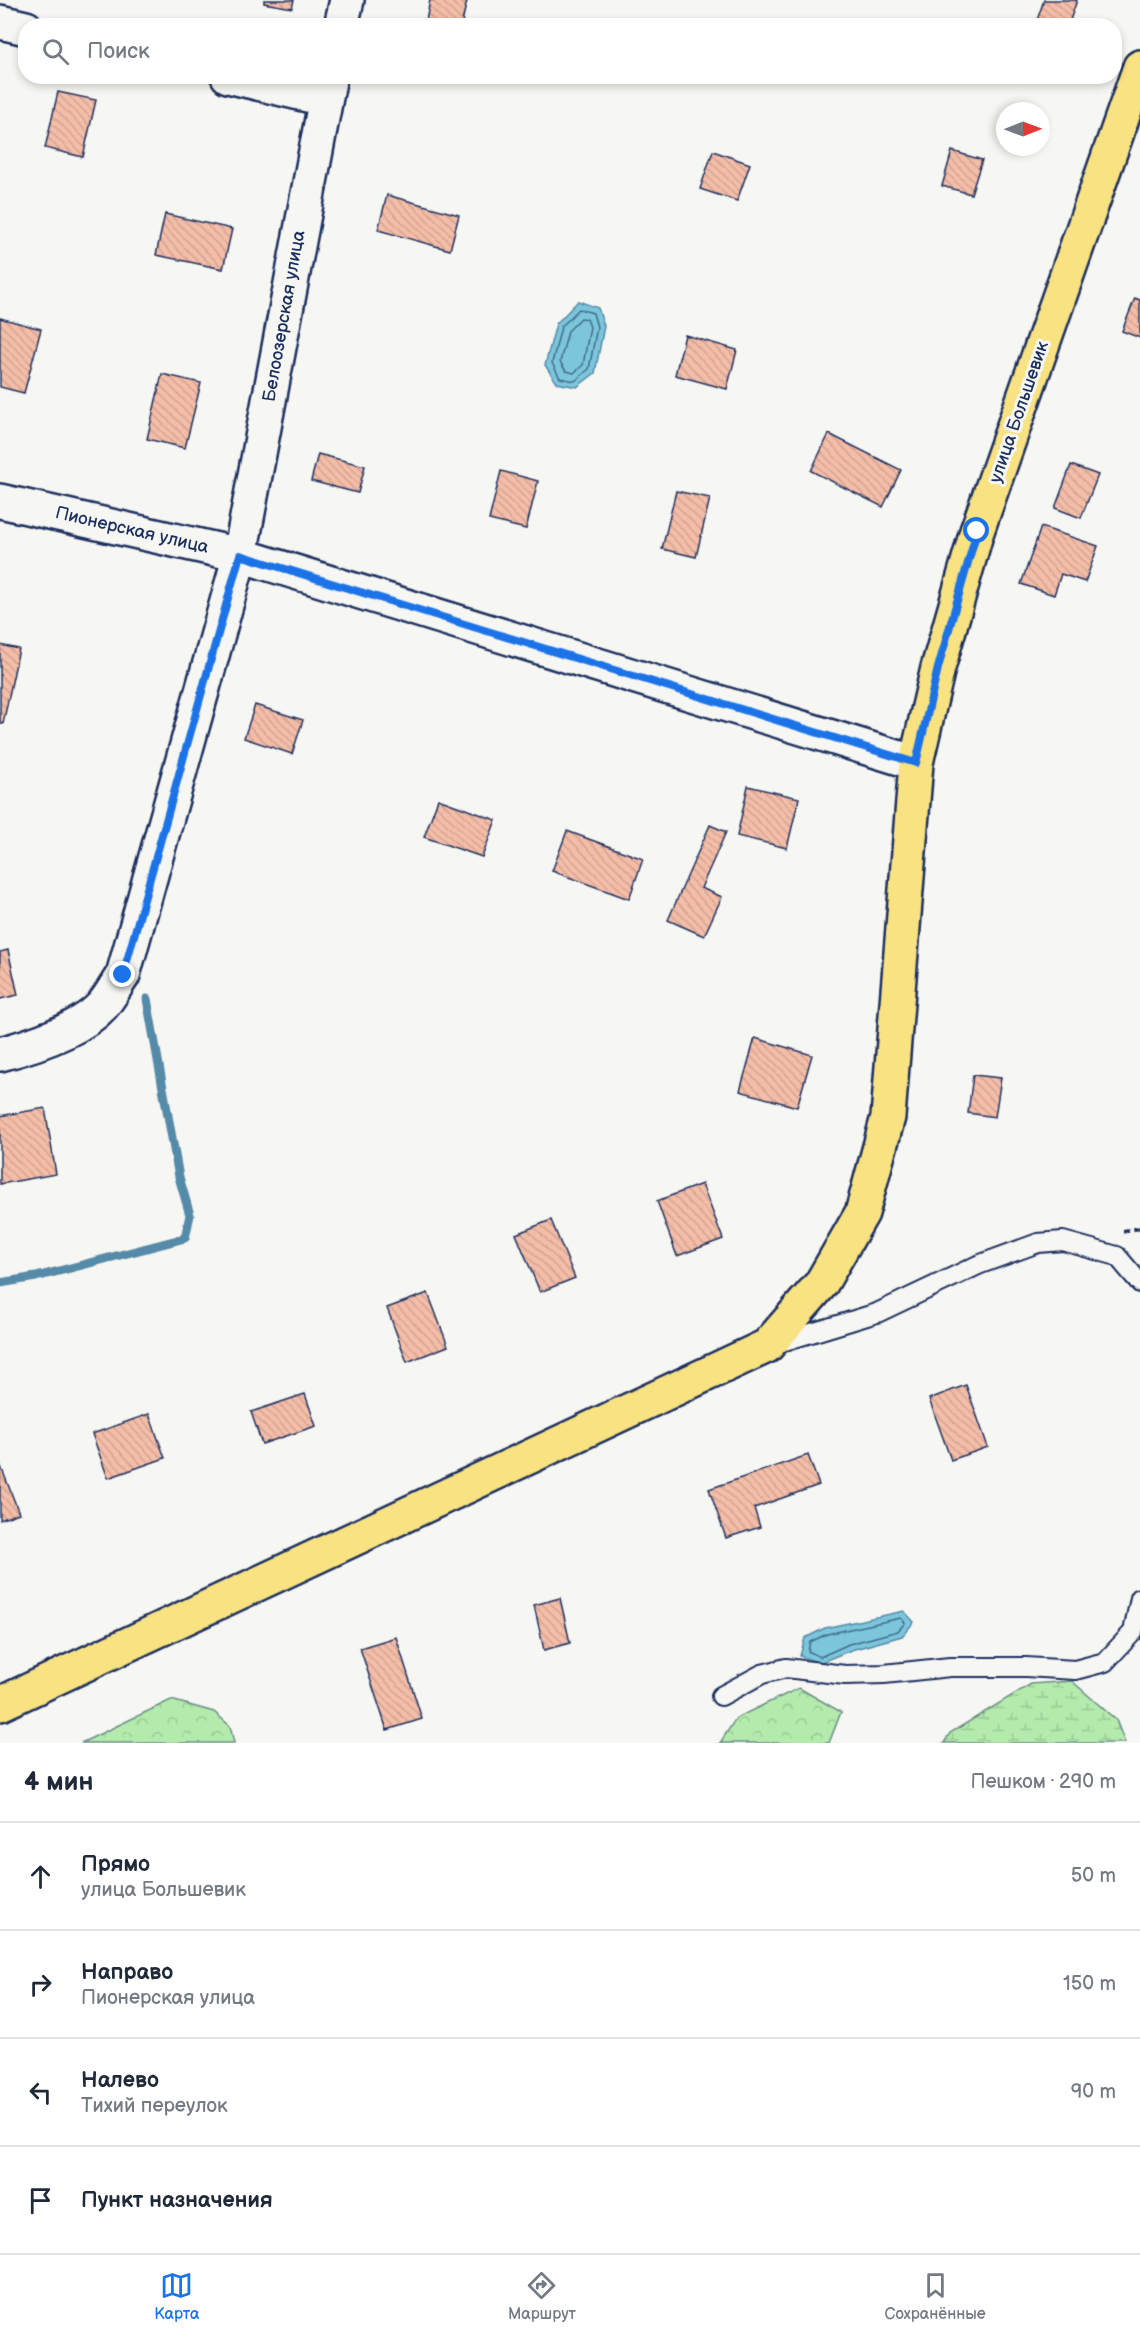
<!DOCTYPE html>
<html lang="ru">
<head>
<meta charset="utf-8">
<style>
	body { margin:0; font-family:"Balsamiq Sans",sans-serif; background:#f2f2f3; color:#1f2937 }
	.compass { position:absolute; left:996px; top:102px; width:54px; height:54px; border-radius:50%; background:#fff; box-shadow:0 3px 9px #0003; rotate:89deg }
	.stop { position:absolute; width:18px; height:18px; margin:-14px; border:4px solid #1a73e8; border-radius:50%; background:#fff }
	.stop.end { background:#1a73e8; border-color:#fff; box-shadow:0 2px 6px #0008 }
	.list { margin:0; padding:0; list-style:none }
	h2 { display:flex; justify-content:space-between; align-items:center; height:78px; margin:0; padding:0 24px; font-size:26px }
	h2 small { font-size:20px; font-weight:400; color:#747a83 }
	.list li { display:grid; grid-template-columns:39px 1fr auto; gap:18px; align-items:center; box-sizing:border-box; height:108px; padding:0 24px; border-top:2px solid #e0e1e3 }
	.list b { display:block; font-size:22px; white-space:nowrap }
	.list p { margin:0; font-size:20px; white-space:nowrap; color:#747a83 }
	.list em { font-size:20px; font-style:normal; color:#747a83 }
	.icon { flex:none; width:33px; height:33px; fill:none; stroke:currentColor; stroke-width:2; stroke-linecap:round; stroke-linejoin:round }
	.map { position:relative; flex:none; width:1140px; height:1743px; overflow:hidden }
	.search { position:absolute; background:#fff; box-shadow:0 3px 9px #0003; left:18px; right:18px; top:18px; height:66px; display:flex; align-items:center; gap:15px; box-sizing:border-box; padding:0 21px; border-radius:24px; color:#747a83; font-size:22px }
	.sheet { height:510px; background:#fff }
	nav { display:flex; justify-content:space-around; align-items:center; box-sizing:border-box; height:84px; border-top:2px solid #e0e1e3; background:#fff; font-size:16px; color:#747a83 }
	nav a { display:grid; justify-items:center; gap:3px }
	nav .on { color:#1a73e8 }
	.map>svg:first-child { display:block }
</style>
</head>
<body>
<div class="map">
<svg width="1140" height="1743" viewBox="0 0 1140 1743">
	<defs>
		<pattern id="forest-crowns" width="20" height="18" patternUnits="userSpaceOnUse" patternTransform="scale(1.5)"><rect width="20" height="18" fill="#b4eaac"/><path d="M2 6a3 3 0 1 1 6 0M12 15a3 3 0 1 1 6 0" fill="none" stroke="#9ac996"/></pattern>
		<pattern id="wetland-marsh" width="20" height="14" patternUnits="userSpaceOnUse" patternTransform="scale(1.5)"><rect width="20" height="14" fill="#b4eaac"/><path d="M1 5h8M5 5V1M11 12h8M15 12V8" fill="none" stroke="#9ac996"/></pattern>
		<pattern id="building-back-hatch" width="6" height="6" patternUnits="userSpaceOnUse" patternTransform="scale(1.5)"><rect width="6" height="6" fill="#f4bda7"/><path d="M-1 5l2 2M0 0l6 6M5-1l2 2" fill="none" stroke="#d1a392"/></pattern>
	</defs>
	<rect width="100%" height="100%" fill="#f6f6f2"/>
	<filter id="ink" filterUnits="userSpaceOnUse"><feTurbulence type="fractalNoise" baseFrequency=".0167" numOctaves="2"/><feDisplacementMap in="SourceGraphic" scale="12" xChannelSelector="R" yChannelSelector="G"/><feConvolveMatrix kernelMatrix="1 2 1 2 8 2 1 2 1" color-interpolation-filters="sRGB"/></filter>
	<g filter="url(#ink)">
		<g fill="url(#forest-crowns)" stroke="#688c85" stroke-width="1.5">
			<path d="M799,1688L841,1712L829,1743H720L736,1718Z"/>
			<path d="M171,1700L214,1712L230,1726L234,1743H81Z"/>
		</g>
		<path fill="url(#wetland-marsh)" stroke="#688c85" stroke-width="1.5" d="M1072,1681L1116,1720L1125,1743H944L950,1733L1031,1684Z"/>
		<g fill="#7bc6db" stroke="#558aa9" stroke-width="1.5">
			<path d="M578,301L598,308L604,326L595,373L577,387L557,383L545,365L556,324Z"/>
			<path d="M904,1611L914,1622L902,1636L851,1650L819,1663L800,1656L805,1638L825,1628Z"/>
		</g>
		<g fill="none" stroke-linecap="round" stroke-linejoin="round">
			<g stroke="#416b90" stroke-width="1.5">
				<path d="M579,309L593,313L597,327L589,369L575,381L560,378L552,363L561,327Z"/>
				<path d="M581,318L587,319L590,327L583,365L574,373L566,371L560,362L568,331Z"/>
				<path d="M901,1618L905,1623L898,1631L849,1644L820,1657L808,1651L810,1642L827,1634Z"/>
			</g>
			<path stroke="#558aa9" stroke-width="9" d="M0,1283L36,1277L185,1238L190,1215L179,1177L147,999"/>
		</g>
		<g fill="url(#building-back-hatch)" stroke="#1b2f5e" stroke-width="1.5">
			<path d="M264,0H294L292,8L264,3Z"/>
			<path d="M430,0L467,1L461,26H425Z"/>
			<path d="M1044,0H1077L1068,26H1035Z"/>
			<path d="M58,92L96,100L83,157L45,148Z"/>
			<path d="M713,151L750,164L737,201L700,189Z"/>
			<path d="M952,151L982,160L971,194L942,186Z"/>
			<path d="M387,195L459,215L450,250L378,230Z"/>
			<path d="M165,214L232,229L223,269L156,255Z"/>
			<path d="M1135,298L1140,300V338L1122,331Z"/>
			<path d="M0,318L41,329L24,393L0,387Z"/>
			<path d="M685,335L737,350L727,389L675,375Z"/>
			<path d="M162,374L201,383L185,448L147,439Z"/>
			<path d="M829,434L901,470L883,507L811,471Z"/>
			<path d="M318,454L365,466L358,493L311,481Z"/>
			<path d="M1071,465L1098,475L1081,518L1055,508Z"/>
			<path d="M501,471L538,481L526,529L489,520Z"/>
			<path d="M676,491L710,498L696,557L662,549Z"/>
			<path d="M1041,527L1098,546L1085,582L1061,574L1054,595L1021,584Z"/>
			<path d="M0,645L19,649L3,724L0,723Z"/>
			<path d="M255,705L303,720L292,754L244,738Z"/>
			<path d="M748,786L799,798L787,848L737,836Z"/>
			<path d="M438,799L496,820L482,857L424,837Z"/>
			<path d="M710,825L726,832L701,888L722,897L704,936L668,920Z"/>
			<path d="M567,831L643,859L629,899L552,871Z"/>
			<path d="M8,950L18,995L0,999V952Z"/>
			<path d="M755,1038L812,1055L797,1107L740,1091Z"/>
			<path d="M973,1075L1001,1078L995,1117L968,1113Z"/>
			<path d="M45,1108L56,1174L0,1184V1116Z"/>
			<path d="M702,1184L723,1239L677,1256L657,1201Z"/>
			<path d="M551,1220L575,1278L540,1292L516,1234Z"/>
			<path d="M428,1293L448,1346L407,1362L387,1308Z"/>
			<path d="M966,1385L988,1447L951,1460L929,1399Z"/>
			<path d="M305,1394L316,1426L262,1444L251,1412Z"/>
			<path d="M149,1414L165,1458L108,1478L92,1434Z"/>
			<path d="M808,1455L819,1485L754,1508L760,1527L726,1538L709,1489Z"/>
			<path d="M0,1464L19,1513L0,1520Z"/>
			<path d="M560,1598L570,1643L544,1650L534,1605Z"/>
			<path d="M396,1637L422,1719L387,1730L360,1648Z"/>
		</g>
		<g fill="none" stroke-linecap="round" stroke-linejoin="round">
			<defs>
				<g id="service">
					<path d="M775,1344L877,1313L978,1265L1038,1243L1063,1241L1117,1256L1140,1283"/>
					<path d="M721,1696L762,1674L786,1668L845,1675L884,1674L950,1667H1026L1075,1670L1105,1662L1133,1632L1140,1598"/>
				</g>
				<g id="minor">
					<path d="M0,22L26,28"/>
					<path d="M341,26L347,0"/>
					<path d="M228,76L324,99"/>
					<path d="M0,501L240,555L916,763"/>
					<path d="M0,1054C31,1046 80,1030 102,1006C110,997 116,985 123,975L240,555L330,76"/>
				</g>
				<path id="primary" d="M0,1704L767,1346L821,1284L862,1213L888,1117L916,763L938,668L977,531L1140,67"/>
			</defs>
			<use href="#service" stroke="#1b2f5e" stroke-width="22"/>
			<use href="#minor" stroke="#1b2f5e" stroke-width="38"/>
			<use href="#primary" stroke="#1b2f5e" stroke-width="38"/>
			<path stroke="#1b2f5e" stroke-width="4" stroke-dasharray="6 4.5" stroke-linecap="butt" d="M1123,1231L1140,1228"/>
			<use href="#service" stroke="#f6f6f2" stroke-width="18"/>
			<use href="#minor" stroke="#f6f6f2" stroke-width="33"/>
			<use href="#primary" stroke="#f8e281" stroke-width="33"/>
		</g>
	</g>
	<g fill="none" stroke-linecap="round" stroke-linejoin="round" filter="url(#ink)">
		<path stroke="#1a73e8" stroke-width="8" d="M123,975L240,555L916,763L938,668L977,531"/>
	</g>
	<g text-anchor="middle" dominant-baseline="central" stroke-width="6" stroke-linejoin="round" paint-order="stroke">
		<g font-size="18" fill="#1b2f5e" stroke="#f6f6f2">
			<text transform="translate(284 316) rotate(-80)">Белоозерская улица</text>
			<text transform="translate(1019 412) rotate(-71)">улица Большевик</text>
			<text transform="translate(132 530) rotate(13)">Пионерская улица</text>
		</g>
	</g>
</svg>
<svg class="compass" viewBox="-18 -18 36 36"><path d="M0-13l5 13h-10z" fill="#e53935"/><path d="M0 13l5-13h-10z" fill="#747a83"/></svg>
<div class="stop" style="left:977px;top:531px"></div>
<div class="stop end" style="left:123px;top:975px"></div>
<div class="search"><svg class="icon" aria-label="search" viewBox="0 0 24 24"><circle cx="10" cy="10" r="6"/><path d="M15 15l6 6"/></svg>Поиск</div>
</div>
<section class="sheet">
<h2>4 мин<small>Пешком · 290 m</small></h2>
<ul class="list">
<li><svg class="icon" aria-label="ahead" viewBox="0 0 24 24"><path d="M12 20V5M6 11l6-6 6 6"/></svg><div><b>Прямо</b><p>улица Большевик</p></div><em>50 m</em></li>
<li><svg class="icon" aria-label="right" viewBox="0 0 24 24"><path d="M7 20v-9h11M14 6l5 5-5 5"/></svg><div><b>Направо</b><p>Пионерская улица</p></div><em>150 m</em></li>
<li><svg class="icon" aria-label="left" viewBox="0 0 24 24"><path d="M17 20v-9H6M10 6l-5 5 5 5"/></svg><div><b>Налево</b><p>Тихий переулок</p></div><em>90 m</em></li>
<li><svg class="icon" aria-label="arrive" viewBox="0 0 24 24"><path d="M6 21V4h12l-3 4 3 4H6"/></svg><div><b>Пункт назначения</b></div></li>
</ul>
</section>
<nav>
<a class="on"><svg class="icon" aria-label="map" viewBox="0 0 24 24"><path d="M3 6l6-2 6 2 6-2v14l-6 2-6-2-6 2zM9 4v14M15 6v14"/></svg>Карта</a>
<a><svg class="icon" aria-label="directions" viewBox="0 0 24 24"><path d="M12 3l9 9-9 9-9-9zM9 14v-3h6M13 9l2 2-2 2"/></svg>Маршрут</a>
<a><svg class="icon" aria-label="saved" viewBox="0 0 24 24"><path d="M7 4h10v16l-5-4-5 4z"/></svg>Сохранённые</a>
</nav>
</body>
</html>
